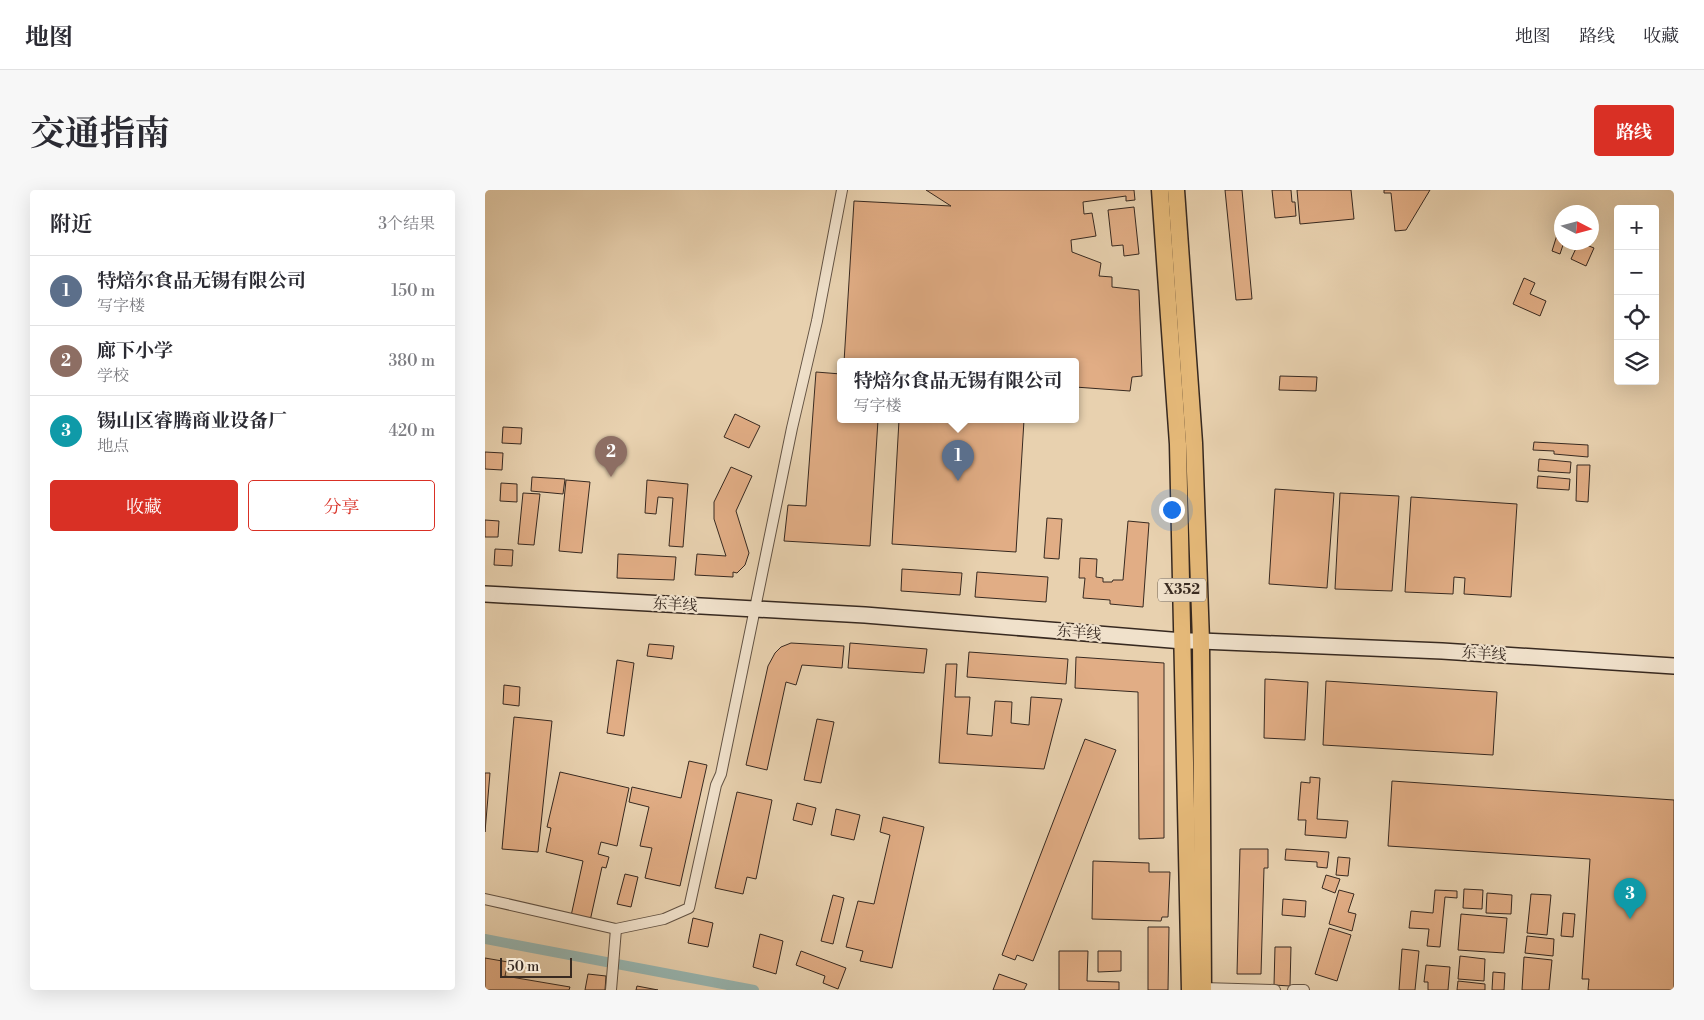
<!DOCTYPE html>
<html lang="zh">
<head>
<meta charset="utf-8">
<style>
	body { margin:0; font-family:"Libre Bodoni","Noto Serif SC",serif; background:#f7f7f7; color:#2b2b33 }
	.controls { position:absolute; right:15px; top:15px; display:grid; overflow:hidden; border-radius:5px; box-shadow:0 5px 20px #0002 }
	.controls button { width:45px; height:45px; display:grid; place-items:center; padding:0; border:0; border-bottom:1px solid #e1e1e2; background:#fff; color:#2b2b33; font:25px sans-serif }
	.compass { position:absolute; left:1069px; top:15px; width:45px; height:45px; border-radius:50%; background:#fff; box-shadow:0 5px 20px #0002; rotate:96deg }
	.scale { position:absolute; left:15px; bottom:12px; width:72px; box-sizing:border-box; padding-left:5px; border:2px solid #372920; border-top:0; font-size:14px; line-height:18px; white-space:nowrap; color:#372920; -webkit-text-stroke:4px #f0e1cb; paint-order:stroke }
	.you { position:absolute; left:686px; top:319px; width:18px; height:18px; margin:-12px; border:4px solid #fff; border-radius:50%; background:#1a73e8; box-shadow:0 0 0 8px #1a73e833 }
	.badge { display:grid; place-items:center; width:32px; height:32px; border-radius:50%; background:#d93025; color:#fff; font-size:16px; font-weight:700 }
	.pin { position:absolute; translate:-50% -41px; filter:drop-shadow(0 1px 2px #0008) }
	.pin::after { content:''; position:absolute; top:26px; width:18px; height:15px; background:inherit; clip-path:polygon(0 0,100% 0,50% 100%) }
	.popup { position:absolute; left:352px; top:168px; width:242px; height:65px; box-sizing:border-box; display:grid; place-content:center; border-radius:5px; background:#fff; filter:drop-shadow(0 1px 4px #0005); font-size:16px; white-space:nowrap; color:#7c7c81 }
	.popup b { font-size:19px; color:#2b2b33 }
	.popup::after { content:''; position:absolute; left:50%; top:100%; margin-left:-10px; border:10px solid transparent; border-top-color:#fff }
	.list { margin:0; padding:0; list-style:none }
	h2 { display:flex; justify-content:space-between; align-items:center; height:65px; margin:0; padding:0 20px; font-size:21px }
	h2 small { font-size:16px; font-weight:400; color:#7c7c81 }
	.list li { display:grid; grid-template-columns:32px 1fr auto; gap:15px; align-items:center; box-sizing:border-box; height:70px; padding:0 20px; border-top:1px solid #e1e1e2 }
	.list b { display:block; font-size:19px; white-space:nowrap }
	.list p { margin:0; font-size:16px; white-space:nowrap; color:#7c7c81 }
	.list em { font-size:16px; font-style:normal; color:#7c7c81 }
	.actions { display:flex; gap:10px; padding:15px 20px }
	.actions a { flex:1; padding:11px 0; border:1px solid #d93025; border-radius:5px; text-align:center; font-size:18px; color:#d93025 }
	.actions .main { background:#d93025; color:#fff }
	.icon { flex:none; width:28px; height:28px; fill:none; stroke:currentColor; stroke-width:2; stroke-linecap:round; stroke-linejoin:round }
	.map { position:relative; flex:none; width:1189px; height:800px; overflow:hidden; border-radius:5px }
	header { display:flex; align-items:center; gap:30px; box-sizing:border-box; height:70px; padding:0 25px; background:#fff; border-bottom:1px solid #e1e1e2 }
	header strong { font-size:24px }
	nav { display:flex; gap:28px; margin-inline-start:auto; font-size:18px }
	.intro { display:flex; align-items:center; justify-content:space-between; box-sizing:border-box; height:120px; padding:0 30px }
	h1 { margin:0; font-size:35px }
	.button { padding:12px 22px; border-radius:5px; background:#d93025; color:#fff; font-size:18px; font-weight:700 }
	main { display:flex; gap:30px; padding:0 30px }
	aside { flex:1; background:#fff; border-radius:5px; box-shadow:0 5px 20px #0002 }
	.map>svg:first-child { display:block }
</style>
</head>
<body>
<header>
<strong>地图</strong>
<nav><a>地图</a><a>路线</a><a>收藏</a></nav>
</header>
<div class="intro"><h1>交通指南</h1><a class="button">路线</a></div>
<main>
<aside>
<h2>附近<small>3个结果</small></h2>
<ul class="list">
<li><span class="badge" style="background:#5c6f8a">1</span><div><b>特焙尔食品无锡有限公司</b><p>写字楼</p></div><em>150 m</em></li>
<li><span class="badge" style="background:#8d6e63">2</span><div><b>廊下小学</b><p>学校</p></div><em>380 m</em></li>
<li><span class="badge" style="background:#0f9aa8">3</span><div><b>锡山区睿腾商业设备厂</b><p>地点</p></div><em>420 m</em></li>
</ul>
<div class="actions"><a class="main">收藏</a><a>分享</a></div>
</aside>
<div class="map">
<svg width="1189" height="800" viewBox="0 0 1189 800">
	<rect width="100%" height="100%" fill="#e8d1af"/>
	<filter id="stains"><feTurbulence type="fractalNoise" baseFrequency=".004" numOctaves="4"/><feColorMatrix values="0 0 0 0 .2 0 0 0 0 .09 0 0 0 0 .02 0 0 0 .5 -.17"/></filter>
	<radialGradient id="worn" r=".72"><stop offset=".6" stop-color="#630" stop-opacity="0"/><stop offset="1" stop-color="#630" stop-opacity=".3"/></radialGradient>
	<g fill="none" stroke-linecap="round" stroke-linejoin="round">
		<path stroke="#98b6b1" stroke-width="10" d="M0,749L269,800"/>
	</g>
	<g fill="#e1ad85" stroke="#372920">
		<path d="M441,0H649L650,10L641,11V6L598,12L599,24L607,23L611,46L586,50L587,62L616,73L614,86L627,87V97L654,100L657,186L647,187L645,201L590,197V172H359L369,11L466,16Z"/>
		<path d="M740,0H757L767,109L751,110Z"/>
		<path d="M787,0H806L807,12H810L811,26L790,28Z"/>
		<path d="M812,0H866L869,29L815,34Z"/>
		<path d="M899,0H945L921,40L910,41L906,3H899Z"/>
		<path d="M649,17L654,64L639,66L638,55L627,56L623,20Z"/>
		<path d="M1072,45L1076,47V52H1079L1075,64L1067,61Z"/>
		<path d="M1094,52L1109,58L1101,76L1086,69Z"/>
		<path d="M1039,88L1050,93L1045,104L1061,111L1055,126L1028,114Z"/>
		<rect x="1170" y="125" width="2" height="24"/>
		<path d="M1170,175H1173V191H1159H1170Z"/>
		<path d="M331,182L356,184V230H393L385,356L299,351L303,315L321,316Z"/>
		<path d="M795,186L832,187L831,201L794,200Z"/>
		<path d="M250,224L275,236L264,258L239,247Z"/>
		<path d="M414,230H539L531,362L407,354Z"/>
		<path d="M18,237L37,238L36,254L17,253Z"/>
		<path d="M1049,252L1103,255V267L1069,264V261L1048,260Z"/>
		<path d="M0,262L18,263L17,280L0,279Z"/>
		<path d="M1054,269L1086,272L1085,283L1053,281Z"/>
		<path d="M1092,275H1105L1103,312L1091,311Z"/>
		<path d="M246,277L267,286L251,321L264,363L260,375L252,383L248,382V387L210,385L212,364L241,366L229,329V312Z"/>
		<path d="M1053,286L1085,289L1084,300L1052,298Z"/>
		<path d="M47,287L80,289L78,304L46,301Z"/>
		<path d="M81,290L105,292L97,363L74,361Z"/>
		<path d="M162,290L203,294L198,357L184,356L188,308L173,307L171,324L160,323Z"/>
		<path d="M16,293L32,294V312L15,311Z"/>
		<path d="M790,299L849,303L842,398L784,394Z"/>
		<path d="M38,303L55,304L49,355L33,354Z"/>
		<path d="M855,303L914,306L907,401L850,399Z"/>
		<path d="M926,307L1032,314L1026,407L979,404L980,388L969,387L968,404L920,402Z"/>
		<path d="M562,328L577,329L574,369L559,368Z"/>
		<path d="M0,330L14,331L13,347H0Z"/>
		<path d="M643,331L664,333L658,417L625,414V410L598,408L600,388H594L595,368L612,369L611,387L618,388V392H627L628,390H638Z"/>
		<path d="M10,359L28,360L27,376L9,375Z"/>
		<path d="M133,364L191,367L189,390L132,388Z"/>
		<path d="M417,379L477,383L475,405L416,401Z"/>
		<path d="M492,382L563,387L561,412L490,407Z"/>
		<path d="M306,453L359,456L357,478L317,475L311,495L301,492L282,580L261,575L283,476L290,463L296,457Z"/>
		<path d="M365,453L442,459L439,483L363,478Z"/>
		<path d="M164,454L189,456L187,469L162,466Z"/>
		<path d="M484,462L583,469L581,494L482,487Z"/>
		<path d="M591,467L679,473V648L654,649L653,502L590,498Z"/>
		<path d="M132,470L149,473L139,546L122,543Z"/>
		<path d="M461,474H472L470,507H485L482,544L507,546L510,511L527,512L526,533L544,535L546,507L577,509L559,579L454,573Z"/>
		<path d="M780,489L823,492L820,550L779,548Z"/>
		<path d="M841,491L1012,502L1008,565L838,555Z"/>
		<path d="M19,495L35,497L34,516L18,514Z"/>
		<path d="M29,527L67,531L53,662L17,659Z"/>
		<path d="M332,529L349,532L336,593L319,590Z"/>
		<path d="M600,549L631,560L548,771L532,765L530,770L517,765Z"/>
		<path d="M204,571L222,575L195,696L160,688L167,658L155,656L164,617L144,612L147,597L196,608Z"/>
		<path d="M75,582L144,598L132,656L116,652L113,664L124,667L121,678L117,677L105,731L86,726L98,671L61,662L66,638L62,637Z"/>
		<path d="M0,583H5L0,642Z"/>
		<path d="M825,587L835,588L832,629L863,631L861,648L820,645L821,630H813L816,592L825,593Z"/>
		<path d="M907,591L1189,610V800H1103L1104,789H1097L1105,669L903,656Z"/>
		<path d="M252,602L287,610L271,689L262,687L258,704L230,698Z"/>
		<path d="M312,613L331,618L327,635L308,630Z"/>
		<path d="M351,619L375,625L369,650L346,645Z"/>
		<path d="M398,627L439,637L407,778L375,771L378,761L361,757L373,711L389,714L405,645L395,642Z"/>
		<path d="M755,659H783V678H779L776,784H752Z"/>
		<path d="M801,659L844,662L842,678L832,677V672L800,670Z"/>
		<path d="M853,667L865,668L863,686L851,685Z"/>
		<path d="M608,671L664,673V682H685L683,727H677L676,731L607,729Z"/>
		<path d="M140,684L153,687L146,717L132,714Z"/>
		<path d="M841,685L855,689L850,703L837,698Z"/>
		<path d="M979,699L998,700L997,719L978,718Z"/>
		<path d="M854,700L869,704L863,722L871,724L867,741L844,734Z"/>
		<path d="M950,700L972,701V708L960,707L955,757L942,756L944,739L924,738L926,721L948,723Z"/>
		<path d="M1002,703L1027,705L1026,724L1001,723Z"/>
		<path d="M1046,704L1066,705L1062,745L1042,743Z"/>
		<path d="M348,705L359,708L348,754L336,751Z"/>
		<path d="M798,709L821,711L820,727L797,725Z"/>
		<path d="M1078,723L1090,724L1088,747L1076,746Z"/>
		<path d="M976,724L1022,728L1019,763L973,760Z"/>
		<path d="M208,728L228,733L223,757L203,753Z"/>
		<path d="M663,737H684L683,800H663Z"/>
		<path d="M844,738L866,745L852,791L830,784Z"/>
		<path d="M275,744L298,751L291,784L268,777Z"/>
		<path d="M1042,746L1069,749L1068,766L1040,763Z"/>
		<path d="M790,757H806L805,796L789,795Z"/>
		<path d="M917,759L934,761L930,800H914Z"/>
		<path d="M316,761L361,778L353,799L338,793L340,786L311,775Z"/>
		<path d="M574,761H603L602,791L634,792V800H574Z"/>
		<path d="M613,761H636V781L613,782Z"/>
		<path d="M975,766L1000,769L999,791L973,789Z"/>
		<path d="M1039,767L1067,770L1064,800H1037Z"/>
		<path d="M0,768L23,772L20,786L85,797L84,800H0Z"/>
		<path d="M941,775L965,777L963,800H943V792H939Z"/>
		<path d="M1008,782L1020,783L1019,800H1007Z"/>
		<path d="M103,784L121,786L120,800H100Z"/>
		<path d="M514,784L542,794L539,800H508Z"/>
		<path d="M973,791L1000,794V800H972Z"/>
		<path d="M152,796L173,800H151Z"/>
	</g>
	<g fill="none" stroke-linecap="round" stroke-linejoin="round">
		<defs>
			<g id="street">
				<path d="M0,709L131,739L179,729L204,718L231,595L236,584L307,238L332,131L357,0"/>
				<path d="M718,798L790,800"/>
				<path d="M126,800L131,739"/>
				<path d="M808,800H819"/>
			</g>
			<path id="secondary" d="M0,404L380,425L698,451H716L957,461L1189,476"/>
			<g id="primary">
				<path d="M675,0L693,254L705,800"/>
				<path d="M691,0L709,253L716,451L718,800"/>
			</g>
		</defs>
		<use href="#street" stroke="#635344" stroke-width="12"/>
		<use href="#secondary" stroke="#372920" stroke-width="18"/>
		<use href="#primary" stroke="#372920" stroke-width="19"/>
		<use href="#street" stroke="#f0e1cb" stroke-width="10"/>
		<use href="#secondary" stroke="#f0e1cb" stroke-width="15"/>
		<use href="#primary" stroke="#e4b878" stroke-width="16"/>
	</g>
	<g text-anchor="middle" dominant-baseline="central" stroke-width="4.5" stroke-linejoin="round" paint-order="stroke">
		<rect fill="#f0e1cb" stroke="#6e6053" stroke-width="1" x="673" y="388.5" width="48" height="23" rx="4"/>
		<g font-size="14" font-weight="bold" fill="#372920">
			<text x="697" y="400">X352</text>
		</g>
		<g font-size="15" fill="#372920" stroke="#f0e1cb">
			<text transform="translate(190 415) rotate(3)">东羊线</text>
			<text transform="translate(594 443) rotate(5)">东羊线</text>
			<text transform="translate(999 464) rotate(4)">东羊线</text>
		</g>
	</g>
	<rect width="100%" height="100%" filter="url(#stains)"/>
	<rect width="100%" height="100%" fill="url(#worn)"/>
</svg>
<div class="controls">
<button>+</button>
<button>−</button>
<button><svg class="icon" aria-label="locate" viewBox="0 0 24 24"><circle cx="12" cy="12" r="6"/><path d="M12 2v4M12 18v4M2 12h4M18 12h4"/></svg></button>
<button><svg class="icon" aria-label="layers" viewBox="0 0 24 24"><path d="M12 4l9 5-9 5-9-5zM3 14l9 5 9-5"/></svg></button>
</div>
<svg class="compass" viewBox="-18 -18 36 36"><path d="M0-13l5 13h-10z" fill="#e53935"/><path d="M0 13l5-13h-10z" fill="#7c7c81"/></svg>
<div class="scale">50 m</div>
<div class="you"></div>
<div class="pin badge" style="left:473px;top:291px;background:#5c6f8a">1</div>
<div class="popup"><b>特焙尔食品无锡有限公司</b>写字楼</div>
<div class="pin badge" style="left:126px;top:287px;background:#8d6e63">2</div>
<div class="pin badge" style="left:1145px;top:729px;background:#0f9aa8">3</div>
</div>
</main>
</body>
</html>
